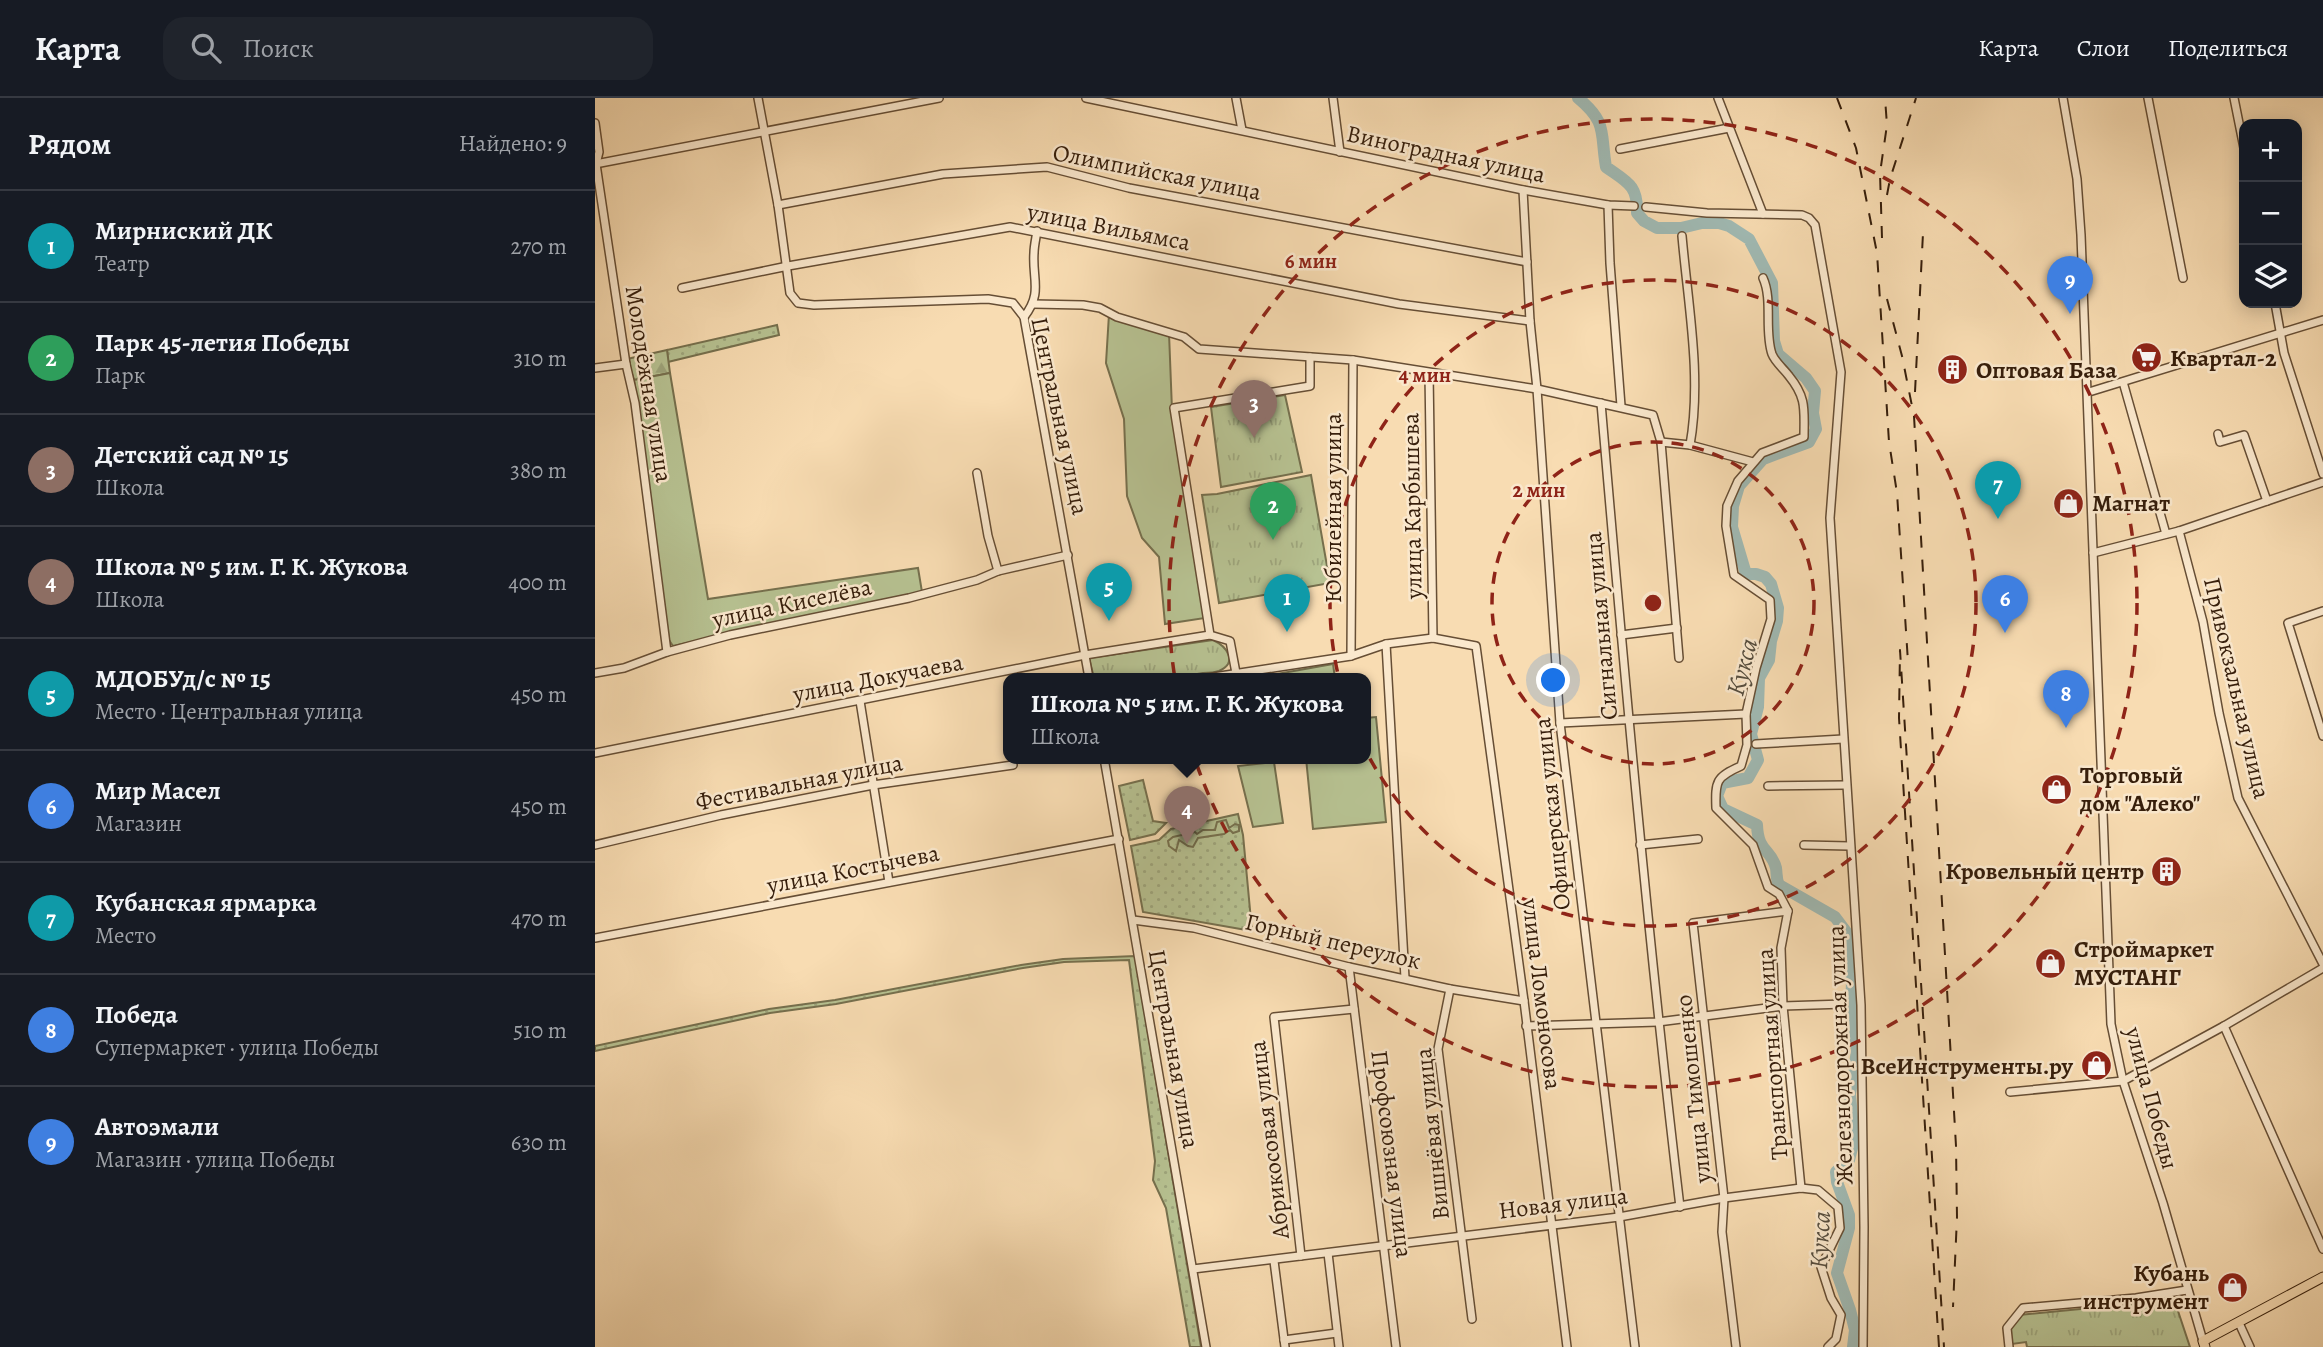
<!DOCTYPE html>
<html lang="ru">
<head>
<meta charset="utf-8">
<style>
	body { margin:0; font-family:Alegreya,serif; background:#20242c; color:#f1f3f6 }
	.controls { position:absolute; right:21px; top:21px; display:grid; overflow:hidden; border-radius:14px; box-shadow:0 4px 18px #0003 }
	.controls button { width:63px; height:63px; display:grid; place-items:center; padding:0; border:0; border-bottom:2px solid #363941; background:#171b24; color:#f1f3f6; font:35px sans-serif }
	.you { position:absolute; left:959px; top:583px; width:24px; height:24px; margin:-18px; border:5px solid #fff; border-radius:50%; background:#1a73e8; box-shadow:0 0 0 10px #1a73e833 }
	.badge { display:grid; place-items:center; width:46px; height:46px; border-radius:50%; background:#c59692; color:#fff; font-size:23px; font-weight:700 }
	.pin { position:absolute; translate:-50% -58px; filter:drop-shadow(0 2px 4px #0008) }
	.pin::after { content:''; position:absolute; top:37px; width:24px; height:21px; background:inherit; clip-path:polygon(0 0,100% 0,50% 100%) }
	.popup { position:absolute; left:408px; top:575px; width:368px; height:91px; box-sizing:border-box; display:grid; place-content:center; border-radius:14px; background:#171b24; filter:drop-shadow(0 2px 5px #0005); font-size:23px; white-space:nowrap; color:#9ea1a6 }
	.popup b { font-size:26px; color:#f1f3f6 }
	.popup::after { content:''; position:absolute; left:50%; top:100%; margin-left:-14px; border:14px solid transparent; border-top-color:#171b24 }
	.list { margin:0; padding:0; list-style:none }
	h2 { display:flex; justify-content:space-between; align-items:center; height:91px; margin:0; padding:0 28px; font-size:30px }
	h2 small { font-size:23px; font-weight:400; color:#9ea1a6 }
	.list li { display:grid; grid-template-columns:46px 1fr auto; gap:21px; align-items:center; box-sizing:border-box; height:112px; padding:0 28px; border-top:2px solid #363941 }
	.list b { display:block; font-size:26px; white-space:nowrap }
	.list p { margin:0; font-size:23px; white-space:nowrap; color:#9ea1a6 }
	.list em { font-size:23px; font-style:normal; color:#9ea1a6 }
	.icon { flex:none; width:38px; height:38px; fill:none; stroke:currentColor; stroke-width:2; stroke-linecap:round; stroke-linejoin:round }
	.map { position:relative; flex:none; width:1728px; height:1249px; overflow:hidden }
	header { display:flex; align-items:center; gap:42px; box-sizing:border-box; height:98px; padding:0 35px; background:#171b24; border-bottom:2px solid #363941 }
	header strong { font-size:33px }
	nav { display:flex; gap:38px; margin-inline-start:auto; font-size:24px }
	.search { width:490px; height:63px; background:#20242c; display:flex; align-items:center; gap:18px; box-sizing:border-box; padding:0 24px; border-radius:21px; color:#9ea1a6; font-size:26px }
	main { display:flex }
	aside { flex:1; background:#171b24 }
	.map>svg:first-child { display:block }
</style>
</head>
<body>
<header>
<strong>Карта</strong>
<div class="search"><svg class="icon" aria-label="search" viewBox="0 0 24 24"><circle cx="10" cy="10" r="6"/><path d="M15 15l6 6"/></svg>Поиск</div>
<nav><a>Карта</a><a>Слои</a><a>Поделиться</a></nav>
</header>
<main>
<aside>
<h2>Рядом<small>Найдено: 9</small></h2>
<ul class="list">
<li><span class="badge" style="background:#0f9aa8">1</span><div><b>Мирниский ДК</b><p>Театр</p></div><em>270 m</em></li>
<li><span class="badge" style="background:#2e9e5b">2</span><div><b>Парк 45-летия Победы</b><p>Парк</p></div><em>310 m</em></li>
<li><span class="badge" style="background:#8d6e63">3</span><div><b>Детский сад № 15</b><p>Школа</p></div><em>380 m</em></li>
<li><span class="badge" style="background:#8d6e63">4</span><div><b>Школа № 5 им. Г. К. Жукова</b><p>Школа</p></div><em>400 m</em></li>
<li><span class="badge" style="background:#0f9aa8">5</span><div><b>МДОБУд/с № 15</b><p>Место · Центральная улица</p></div><em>450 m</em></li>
<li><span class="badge" style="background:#3f7fe0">6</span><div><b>Мир Масел</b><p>Магазин</p></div><em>450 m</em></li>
<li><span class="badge" style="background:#0f9aa8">7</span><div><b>Кубанская ярмарка</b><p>Место</p></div><em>470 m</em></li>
<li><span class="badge" style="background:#3f7fe0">8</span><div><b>Победа</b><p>Супермаркет · улица Победы</p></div><em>510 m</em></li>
<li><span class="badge" style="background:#3f7fe0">9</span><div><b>Автоэмали</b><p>Магазин · улица Победы</p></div><em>630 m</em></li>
</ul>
</aside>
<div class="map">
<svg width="1728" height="1249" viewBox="0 0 1728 1249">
	<defs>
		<pattern id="grass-dots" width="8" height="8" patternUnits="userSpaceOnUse" patternTransform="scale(1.75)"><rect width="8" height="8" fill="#b7c292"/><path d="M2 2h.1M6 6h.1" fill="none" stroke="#9ea67d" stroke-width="1.8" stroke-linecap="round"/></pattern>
		<pattern id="forest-firs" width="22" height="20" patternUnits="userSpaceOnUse" patternTransform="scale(1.75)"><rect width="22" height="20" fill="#b7c292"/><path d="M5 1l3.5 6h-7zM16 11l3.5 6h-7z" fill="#9ea67d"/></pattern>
		<pattern id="park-tufts" width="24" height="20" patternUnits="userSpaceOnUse" patternTransform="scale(1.75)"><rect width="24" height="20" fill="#b7c292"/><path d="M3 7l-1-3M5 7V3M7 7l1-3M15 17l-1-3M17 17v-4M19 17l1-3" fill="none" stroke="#9ea67d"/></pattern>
	</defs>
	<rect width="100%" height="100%" fill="#f8dcb2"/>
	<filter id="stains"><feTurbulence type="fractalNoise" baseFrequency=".00286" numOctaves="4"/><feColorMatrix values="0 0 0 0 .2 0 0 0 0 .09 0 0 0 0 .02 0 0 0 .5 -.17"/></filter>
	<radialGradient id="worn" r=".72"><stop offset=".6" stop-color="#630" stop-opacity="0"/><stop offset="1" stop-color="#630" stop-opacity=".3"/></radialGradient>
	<g fill="url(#grass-dots)" stroke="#76704e" stroke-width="2">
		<path d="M182,227L184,237L73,264L72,252Z"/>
		<path d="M548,682L558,723L571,725L560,736L535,742L524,688Z"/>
		<path d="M643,716L648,737L657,833L548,814L536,748L564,742L576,731Z"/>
		<path d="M540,858L606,1249H595L571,1110L558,1082L560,1063L534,862L469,864L428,870L241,906L175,915L0,953V948L174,911L240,902L426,867L468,861Z"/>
	</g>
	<g fill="url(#forest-firs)" stroke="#76704e" stroke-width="2">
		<path d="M72,252L75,275L39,282L32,261Z"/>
		<path d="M631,722L634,730L640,726L644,727V733L638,735L635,732L629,736L603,740L598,749L593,748L584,742L581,753L574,748L573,743L578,739L600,734L602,736L608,732H620L622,724Z"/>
	</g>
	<g fill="url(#park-tufts)" stroke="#76704e" stroke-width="2">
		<path d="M690,297L707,374L626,389L616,309Z"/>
		<path d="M716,377L735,485L624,505L607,397L622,396Z"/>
		<path d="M618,542C631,548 644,564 624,573C619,575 612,575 608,575C572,582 535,580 499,580L494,560Z"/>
		<path d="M1567,1203L1577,1205L1582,1210L1595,1249H1432L1431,1244L1417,1246C1412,1233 1417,1227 1424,1217Z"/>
	</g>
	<g fill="#b7c292" stroke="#76704e" stroke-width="2">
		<path d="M514,216L574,235L577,312L610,520L570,526L564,459L547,440L532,398L529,321L511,265Z"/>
		<path d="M75,275L113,501L323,470L327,494L78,548L74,542L39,282Z"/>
		<path d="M738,566L740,580H660Z"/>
		<path d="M781,619L791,724L718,731L711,660H770L771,620Z"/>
		<path d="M679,664L688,725L658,729L643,668Z"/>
	</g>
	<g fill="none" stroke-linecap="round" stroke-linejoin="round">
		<path stroke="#a0bab4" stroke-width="12" d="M983,0C1013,25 1005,34 1011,69C1032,84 1043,87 1042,115L1049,123L1062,130H1086L1107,125H1124L1134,128L1154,141L1177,185L1179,243L1183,256L1211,280L1220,293L1218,315L1221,331L1214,344L1168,361L1144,388L1138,408L1137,429L1151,476H1161L1170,479L1176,486L1183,510L1182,523L1176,543L1174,562L1164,580L1163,609L1156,636L1163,662L1153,680L1127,685L1122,698L1128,711L1162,727C1163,755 1176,750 1181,770C1182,777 1181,781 1184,787L1240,819L1252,835L1257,884L1256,911L1262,953L1255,996L1259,1042L1254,1062L1241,1074L1242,1084L1254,1117V1130L1242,1175L1255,1212L1260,1232L1258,1249"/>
		<defs>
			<g id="minor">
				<path d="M163,0L183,107L195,195L203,205L219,207L393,201L418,205L429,219L494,580"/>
				<path d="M491,0L928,92L1013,107L1039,108"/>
				<path d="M641,0L647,32"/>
				<path d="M738,0L745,54"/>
				<path d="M1123,0L1168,116"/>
				<path d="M1468,0L1482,81L1486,137L1516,926L1528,983L1568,1105L1608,1243"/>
				<path d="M1553,0L1588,180"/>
				<path d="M1639,0L1649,50"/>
				<path d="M0,25L4,54L1,66L31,266L40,305L72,554"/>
				<path d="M1025,51L1134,30"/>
				<path d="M0,66L344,0"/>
				<path d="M928,92L935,223L942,291L965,625L1040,1249"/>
				<path d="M183,107L348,76L452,69L534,90L932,164"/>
				<path d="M1013,107L1015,165L1026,308"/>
				<path d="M1051,109L1112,115L1207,117L1214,120L1220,127L1246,274L1235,420L1266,907L1269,1129L1268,1249"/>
				<path d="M1087,138C1093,207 1107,279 1095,347"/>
				<path d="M1168,180C1178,202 1169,233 1177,256C1180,264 1189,271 1194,278C1212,300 1209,312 1209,339L1167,355L1143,383L1132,408L1131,428L1139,477L1175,502L1176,521L1161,570L1151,616L1152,647L1146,668C1121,679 1120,683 1121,710L1158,747L1173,789L1184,796L1193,813L1186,850L1188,908L1206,1090"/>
				<path d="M87,190L193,168L415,129L804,206L935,223"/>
				<path d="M1680,205L1689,255L1728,376"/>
				<path d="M438,206L488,207L505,210L522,219L589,239L604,251L758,262L942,291L1058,317L1066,344L1084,560"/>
				<path d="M429,219C448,195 437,181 439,155C439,148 441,140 442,133"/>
				<path d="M0,270L31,266"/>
				<path d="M834,275L838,540"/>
				<path d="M1528,284L1571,436"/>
				<path d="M1494,294L1728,222"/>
				<path d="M1006,305C1029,573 1053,841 1085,1109"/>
				<path d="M1623,336L1625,344L1649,337L1672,403"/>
				<path d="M1066,344L1095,347L1158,364"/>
				<path d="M382,375L393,438L403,473"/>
				<path d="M1584,433L1608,524L1624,615L1643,700L1728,866"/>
				<path d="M1498,455L1584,433L1728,384"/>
				<path d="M1728,513L1693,525L1728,638"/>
				<path d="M1026,537L1082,530"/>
				<path d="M791,546L810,880"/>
				<path d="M756,558L758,262"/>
				<path d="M0,575L29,570L72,554L135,537L314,500L382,482L403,473L473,457"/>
				<path d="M641,575L635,543L615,537L579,310L715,288V259"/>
				<path d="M612,580L756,558L791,546L838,540L881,548L929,903L972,1249"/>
				<path d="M265,603L294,784"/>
				<path d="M965,625L1151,616"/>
				<path d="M1161,646L1248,641"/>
				<path d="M0,655L490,557L615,537"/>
				<path d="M509,660L611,1249"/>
				<path d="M1173,688L1251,687"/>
				<path d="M0,747L126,717L278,687L418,667"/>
				<path d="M1045,747L1103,741"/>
				<path d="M1209,747L1254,748"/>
				<path d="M538,822L599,830L754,869L855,891L929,903"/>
				<path d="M0,840L524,741"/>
				<path d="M754,869L801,1249"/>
				<path d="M855,891L843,951L877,1221"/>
				<path d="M931,928L1063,924L1188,908L1249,906"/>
				<path d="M1629,928L1728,1151"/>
				<path d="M1415,994L1528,983L1629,928L1728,870"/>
				<path d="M733,1155L744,1249"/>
				<path d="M706,1158L679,919L759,911"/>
				<path d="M679,1163L690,1249"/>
				<path d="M598,1171L1024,1119L1129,1100L1206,1090L1223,1092L1243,1109L1245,1130L1226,1169L1236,1200L1246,1217L1241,1241L1233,1249"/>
				<path d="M1644,1225L1655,1249"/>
				<path d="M689,1242L742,1235"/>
				<path d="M1141,1249L1127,1134L1129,1100L1098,825L1193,813"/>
				<path d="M1414,1249L1412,1230L1428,1210L1541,1200L1592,1192"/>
			</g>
			<path id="major" d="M1610,1249L1608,1243L1728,1179"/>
		</defs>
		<use href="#minor" stroke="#664e35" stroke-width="10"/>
		<use href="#major" stroke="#361e0b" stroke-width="11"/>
		<use href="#minor" stroke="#fae8cd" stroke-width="7"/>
		<use href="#major" stroke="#f8dcb2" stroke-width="9"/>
		<g stroke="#361e0b" stroke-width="2" stroke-dasharray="12 12" stroke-linecap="butt">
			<path d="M1242,0L1261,50L1282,155L1294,344L1302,395L1313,564"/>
			<path d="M1292,97L1295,81L1321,0"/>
			<path d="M1287,140L1285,75L1292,27L1290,0"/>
			<path d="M1292,201L1307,258L1319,318L1361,1048L1362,1119L1358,1209"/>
			<path d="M1320,294L1328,135"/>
			<path d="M1344,1249L1304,620L1305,552L1349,1249"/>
		</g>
	</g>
	<g fill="none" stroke="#8f2418" stroke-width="3.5" stroke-dasharray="12 9">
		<circle cx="1058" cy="505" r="161"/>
		<circle cx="1058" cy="505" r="323"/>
		<circle cx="1058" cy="505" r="484"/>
	</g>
	<defs>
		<symbol id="supermarket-disc" viewBox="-11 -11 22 22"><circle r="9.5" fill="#8f2418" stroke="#fae8cd"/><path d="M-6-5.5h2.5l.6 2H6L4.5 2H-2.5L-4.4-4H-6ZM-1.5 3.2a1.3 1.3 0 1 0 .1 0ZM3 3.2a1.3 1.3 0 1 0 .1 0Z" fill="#fff"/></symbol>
		<symbol id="building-disc" viewBox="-11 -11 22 22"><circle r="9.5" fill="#8f2418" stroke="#fae8cd"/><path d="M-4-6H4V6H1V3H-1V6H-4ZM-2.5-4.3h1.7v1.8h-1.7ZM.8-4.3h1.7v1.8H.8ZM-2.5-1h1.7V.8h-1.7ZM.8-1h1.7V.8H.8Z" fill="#fff"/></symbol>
		<symbol id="shop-disc" viewBox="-11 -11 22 22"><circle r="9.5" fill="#8f2418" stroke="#fae8cd"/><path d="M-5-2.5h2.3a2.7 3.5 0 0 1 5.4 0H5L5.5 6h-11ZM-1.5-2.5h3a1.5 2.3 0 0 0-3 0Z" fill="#fff"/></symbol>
	</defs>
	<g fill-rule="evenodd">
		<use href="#supermarket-disc" x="1534" y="242" width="35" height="35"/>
		<use href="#building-disc" x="1340" y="254" width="35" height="35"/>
		<use href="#shop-disc" x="1456" y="388" width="35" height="35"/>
		<use href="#shop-disc" x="1444" y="674" width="35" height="35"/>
		<use href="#building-disc" x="1554" y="756" width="35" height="35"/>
		<use href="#shop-disc" x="1438" y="848" width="35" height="35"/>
		<use href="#shop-disc" x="1484" y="950" width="35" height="35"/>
		<use href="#shop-disc" x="1620" y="1172" width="35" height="35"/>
	</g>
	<g text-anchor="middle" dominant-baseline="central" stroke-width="5" stroke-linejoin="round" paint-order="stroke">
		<g font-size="24" fill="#361e0b" stroke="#fae8cd">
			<text transform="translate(851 56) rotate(12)">Виноградная улица</text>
			<text transform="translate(562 74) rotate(11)">Олимпийская улица</text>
			<text transform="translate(514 129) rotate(11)">улица Вильямса</text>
			<text transform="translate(54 286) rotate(81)">Молодёжная улица</text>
			<text transform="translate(465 318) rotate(78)">Центральная улица</text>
			<text transform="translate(817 408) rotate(-91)">улица Карбышева</text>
			<text transform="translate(738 410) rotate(-90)">Юбилейная улица</text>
			<text transform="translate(197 505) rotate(-12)">улица Киселёва</text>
			<text transform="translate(1006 528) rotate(-95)">Сигнальная улица</text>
			<text transform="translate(283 580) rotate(-11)">улица Докучаева</text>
			<text transform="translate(1642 590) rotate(77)">Привокзальная улица</text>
			<text transform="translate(204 684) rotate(-11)">Фестивальная улица</text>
			<text transform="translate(957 716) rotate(-96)">Офицерская улица</text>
			<text transform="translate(258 771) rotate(-11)">улица Костычева</text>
			<text transform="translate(738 843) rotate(13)">Горный переулок</text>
			<text transform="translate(947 896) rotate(83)">улица Ломоносова</text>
			<text transform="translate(579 951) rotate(80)">Центральная улица</text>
			<text transform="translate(1177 956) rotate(-94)">Транспортная улица</text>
			<text transform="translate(1245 957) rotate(-92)">Железнодорожная улица</text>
			<text transform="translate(1098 991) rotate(-96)">улица Тимошенко</text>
			<text transform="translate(1557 1000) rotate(75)">улица Победы</text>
			<text transform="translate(837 1036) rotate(-96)">Вишнёвая улица</text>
			<text transform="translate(674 1042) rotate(-97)">Абрикосовая улица</text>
			<text transform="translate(797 1056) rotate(83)">Профсоюзная улица</text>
			<text transform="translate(968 1105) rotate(-7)">Новая улица</text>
		</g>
		<g font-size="24" font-weight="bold" fill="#361e0b" stroke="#fae8cd" text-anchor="start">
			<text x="1575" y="260">Квартал-2</text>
			<text x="1381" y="272">Оптовая База</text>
			<text x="1497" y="405">Магнат</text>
			<text x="1485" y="677">Торговый<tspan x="1485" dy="28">дом "Алеко"</tspan></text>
			<text x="1549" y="773" text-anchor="end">Кровельный центр</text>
			<text x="1479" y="851">Строймаркет<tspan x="1479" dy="28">МУСТАНГ</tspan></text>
			<text x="1478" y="968" text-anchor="end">ВсеИнструменты.ру</text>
			<text x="1614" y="1175" text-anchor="end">Кубань<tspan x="1614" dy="28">инструмент</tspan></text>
		</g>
		<g font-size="26" font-style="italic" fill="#564d3e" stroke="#fae8cd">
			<text transform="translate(1147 569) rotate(-75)">Кукса</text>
			<text transform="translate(1225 1142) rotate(-87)">Кукса</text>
		</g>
	</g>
	<circle cx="1058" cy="505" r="10" fill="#8f2418" stroke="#fae8cd" stroke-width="3.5"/>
	<g font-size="21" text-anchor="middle" font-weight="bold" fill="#8f2418" stroke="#fae8cd" stroke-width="5" stroke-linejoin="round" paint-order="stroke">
		<text x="716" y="170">6 мин</text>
		<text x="830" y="284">4 мин</text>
		<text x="944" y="399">2 мин</text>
	</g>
	<rect width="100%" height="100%" filter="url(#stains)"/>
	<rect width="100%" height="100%" fill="url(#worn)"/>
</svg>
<div class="controls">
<button>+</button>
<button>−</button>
<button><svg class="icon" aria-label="layers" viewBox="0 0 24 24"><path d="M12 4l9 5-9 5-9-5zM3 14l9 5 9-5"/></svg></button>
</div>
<div class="you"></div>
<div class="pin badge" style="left:692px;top:534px;background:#0f9aa8">1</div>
<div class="pin badge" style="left:678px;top:442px;background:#2e9e5b">2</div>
<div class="pin badge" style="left:659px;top:340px;background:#8d6e63">3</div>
<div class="pin badge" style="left:592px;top:746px;background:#8d6e63">4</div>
<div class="popup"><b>Школа № 5 им. Г. К. Жукова</b>Школа</div>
<div class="pin badge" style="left:514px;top:523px;background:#0f9aa8">5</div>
<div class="pin badge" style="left:1410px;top:535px;background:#3f7fe0">6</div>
<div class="pin badge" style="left:1403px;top:421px;background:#0f9aa8">7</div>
<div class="pin badge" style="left:1471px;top:630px;background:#3f7fe0">8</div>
<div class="pin badge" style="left:1475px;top:216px;background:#3f7fe0">9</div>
</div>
</main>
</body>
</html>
